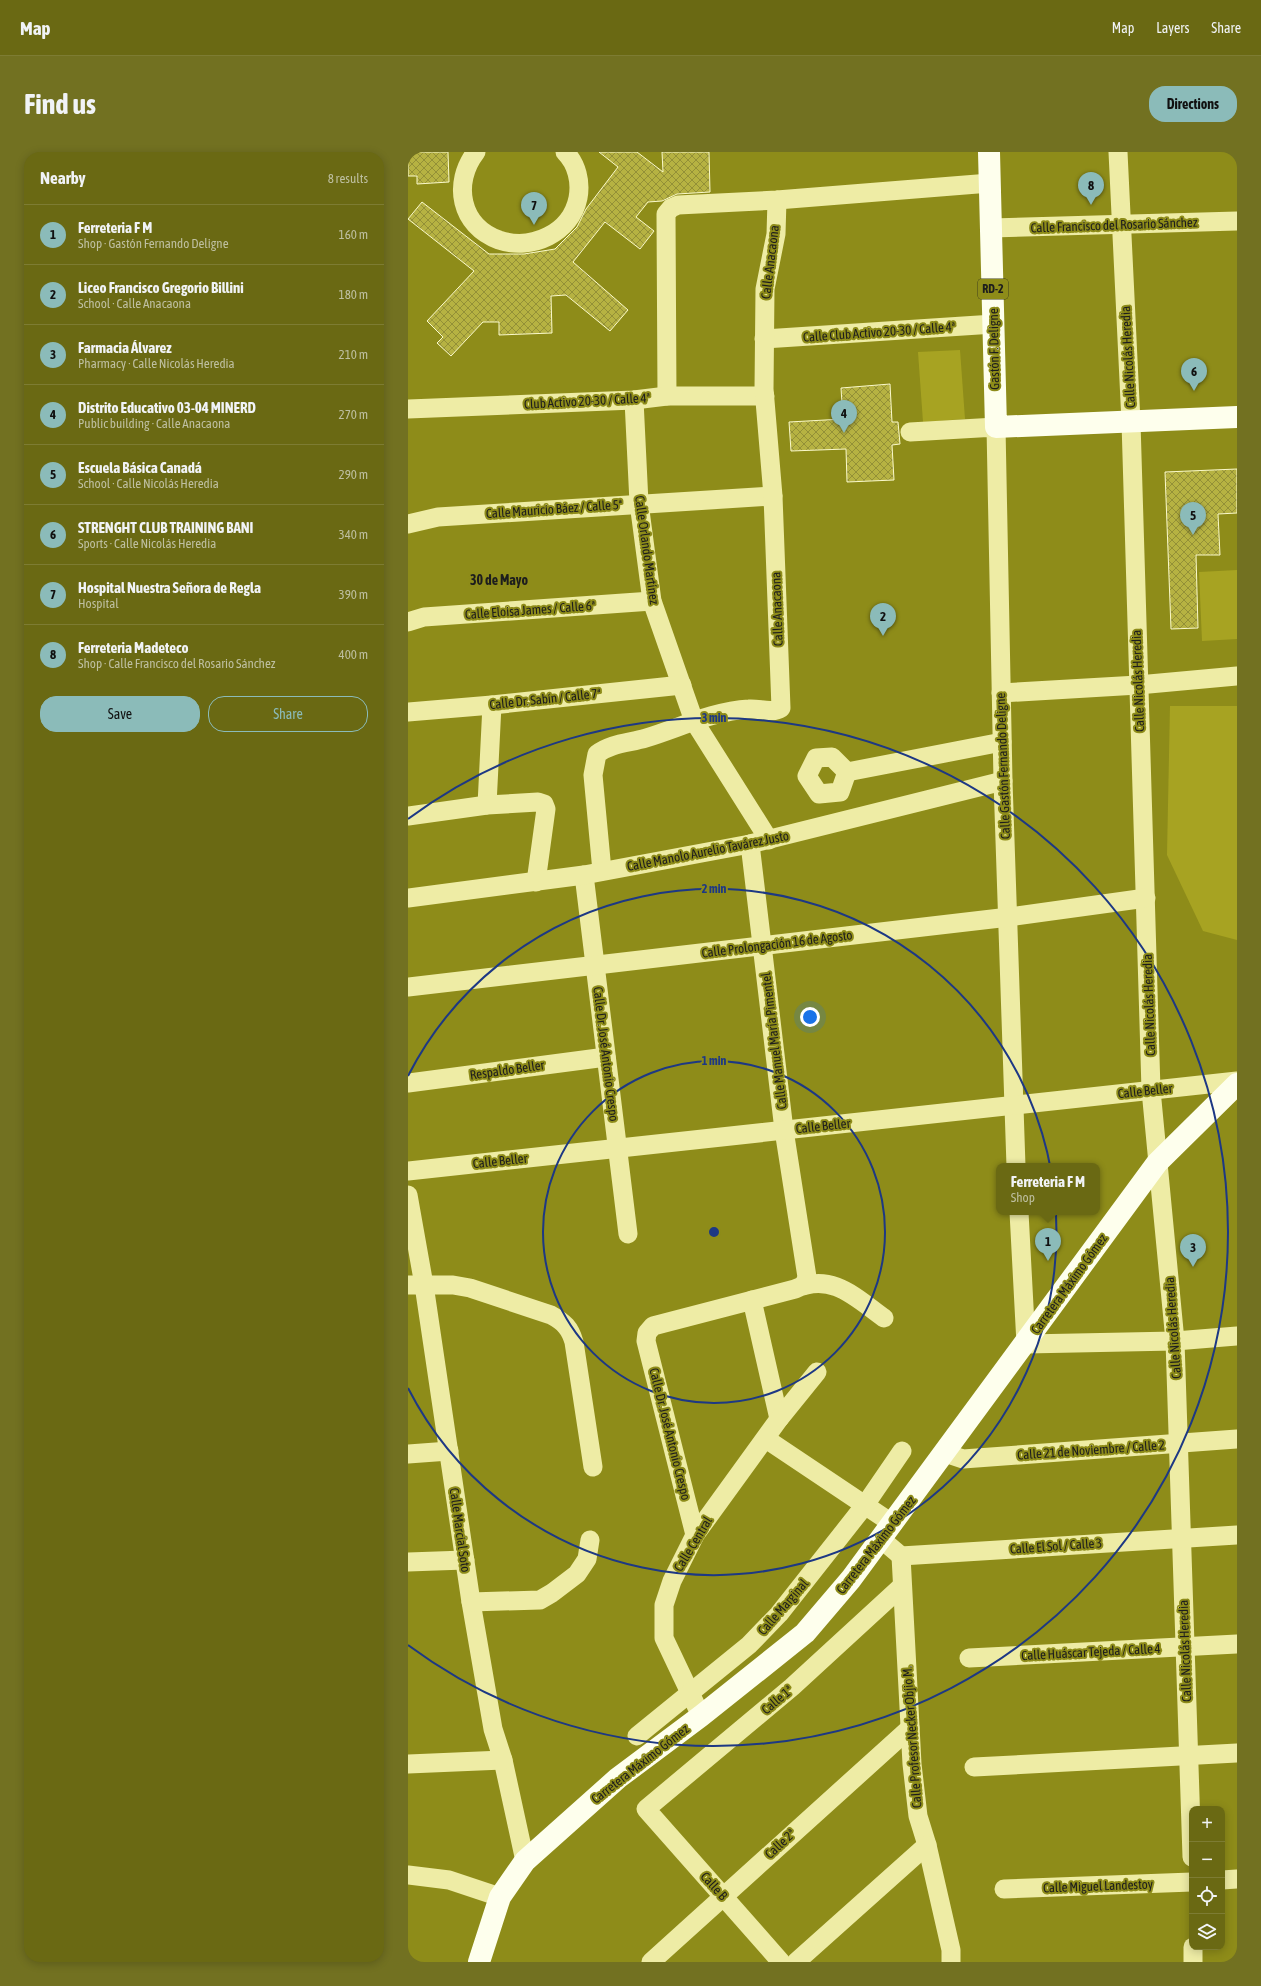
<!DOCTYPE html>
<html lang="en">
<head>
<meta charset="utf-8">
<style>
	body { margin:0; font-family:"Asap Condensed",sans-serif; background:#727121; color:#f1f3f6 }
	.controls { position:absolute; right:12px; bottom:12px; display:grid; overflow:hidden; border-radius:8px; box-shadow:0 2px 10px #0003 }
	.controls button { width:36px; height:36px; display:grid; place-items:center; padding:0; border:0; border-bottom:1px solid #7d7c33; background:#6a6913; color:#f1f3f6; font:20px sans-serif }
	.you { position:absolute; left:402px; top:865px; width:14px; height:14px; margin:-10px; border:3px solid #fff; border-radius:50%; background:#1a73e8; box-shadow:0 0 0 6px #1a73e833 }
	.badge { display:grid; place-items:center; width:26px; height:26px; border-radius:50%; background:#8bbbb9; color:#111; font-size:13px; font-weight:700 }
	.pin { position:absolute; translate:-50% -33px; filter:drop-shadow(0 1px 2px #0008) }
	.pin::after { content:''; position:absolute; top:21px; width:14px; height:12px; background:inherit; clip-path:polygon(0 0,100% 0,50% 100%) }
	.popup { position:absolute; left:588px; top:1011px; width:104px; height:52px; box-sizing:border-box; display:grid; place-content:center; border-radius:8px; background:#6a6913; filter:drop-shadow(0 1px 3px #0005); font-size:13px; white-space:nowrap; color:#bebfa0 }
	.popup b { font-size:15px; color:#f1f3f6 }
	.popup::after { content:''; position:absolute; left:50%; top:100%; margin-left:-8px; border:8px solid transparent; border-top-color:#6a6913 }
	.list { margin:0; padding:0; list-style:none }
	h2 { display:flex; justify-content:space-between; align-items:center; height:52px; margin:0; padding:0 16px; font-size:17px }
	h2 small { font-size:13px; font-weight:400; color:#bebfa0 }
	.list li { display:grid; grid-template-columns:26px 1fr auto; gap:12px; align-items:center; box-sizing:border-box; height:60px; padding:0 16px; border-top:1px solid #7d7c33 }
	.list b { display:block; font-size:15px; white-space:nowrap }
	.list p { margin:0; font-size:13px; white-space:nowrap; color:#bebfa0 }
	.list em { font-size:13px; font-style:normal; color:#bebfa0 }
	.actions { display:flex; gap:8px; padding:12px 16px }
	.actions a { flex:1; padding:9px 0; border:1px solid #8bbbb9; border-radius:16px; text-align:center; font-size:14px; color:#8bbbb9 }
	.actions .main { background:#8bbbb9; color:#111 }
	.icon { flex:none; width:22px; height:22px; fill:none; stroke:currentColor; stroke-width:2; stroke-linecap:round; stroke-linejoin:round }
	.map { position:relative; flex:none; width:829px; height:1810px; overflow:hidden; border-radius:16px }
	header { display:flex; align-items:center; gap:24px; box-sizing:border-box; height:56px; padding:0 20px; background:#6a6913; border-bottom:1px solid #7d7c33 }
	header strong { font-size:19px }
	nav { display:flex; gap:22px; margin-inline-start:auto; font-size:14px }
	.intro { display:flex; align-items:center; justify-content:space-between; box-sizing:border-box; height:96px; padding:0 24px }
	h1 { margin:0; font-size:28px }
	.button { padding:10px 18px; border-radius:16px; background:#8bbbb9; color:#111; font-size:14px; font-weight:700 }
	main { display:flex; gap:24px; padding:0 24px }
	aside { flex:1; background:#6a6913; border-radius:16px; box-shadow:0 2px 10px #0003 }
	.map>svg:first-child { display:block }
</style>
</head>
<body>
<header>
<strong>Map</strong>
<nav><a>Map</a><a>Layers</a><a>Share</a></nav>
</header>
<div class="intro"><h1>Find us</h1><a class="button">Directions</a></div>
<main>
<aside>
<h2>Nearby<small>8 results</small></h2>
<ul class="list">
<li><span class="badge">1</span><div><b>Ferreteria F M</b><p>Shop · Gastón Fernando Deligne</p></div><em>160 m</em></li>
<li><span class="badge">2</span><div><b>Liceo Francisco Gregorio Billini</b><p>School · Calle Anacaona</p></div><em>180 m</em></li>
<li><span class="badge">3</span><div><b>Farmacia Álvarez</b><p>Pharmacy · Calle Nicolás Heredia</p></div><em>210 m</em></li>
<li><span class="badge">4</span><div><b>Distrito Educativo 03-04 MINERD</b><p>Public building · Calle Anacaona</p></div><em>270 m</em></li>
<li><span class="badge">5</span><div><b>Escuela Básica Canadá</b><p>School · Calle Nicolás Heredia</p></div><em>290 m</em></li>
<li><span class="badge">6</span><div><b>STRENGHT CLUB TRAINING BANI</b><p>Sports · Calle Nicolás Heredia</p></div><em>340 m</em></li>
<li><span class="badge">7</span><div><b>Hospital Nuestra Señora de Regla</b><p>Hospital</p></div><em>390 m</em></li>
<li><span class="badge">8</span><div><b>Ferreteria Madeteco</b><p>Shop · Calle Francisco del Rosario Sánchez</p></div><em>400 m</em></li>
</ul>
<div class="actions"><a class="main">Save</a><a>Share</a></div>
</aside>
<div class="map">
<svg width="829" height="1810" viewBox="0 0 829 1810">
	<defs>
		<pattern id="building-cross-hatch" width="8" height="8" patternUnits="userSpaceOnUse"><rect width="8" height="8" fill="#b6b242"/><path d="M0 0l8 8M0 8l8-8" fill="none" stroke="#939037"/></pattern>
	</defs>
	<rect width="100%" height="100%" fill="#8e8c19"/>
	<g fill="#a7a322">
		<path d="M552,198L557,267L515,270L510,200Z"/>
		<path d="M829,418V487L794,489L791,420Z"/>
		<path d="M762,554H829V788L795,779L759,703Z"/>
	</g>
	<g fill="url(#building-cross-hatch)" stroke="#faf9cb">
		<path d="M0,0H40L41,30L9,32V24H0Z"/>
		<path d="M191,0H229L255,20L254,0H301L302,40L269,42L254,49L240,50L228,65L246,79L232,97L197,70L165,110L220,158L202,179L158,143L143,144L144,181L91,183V170H75L43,204L29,191L35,185L19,169L66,119L0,67L14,50L81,102H116L147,97L169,75L178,57L210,15Z"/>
		<path d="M482,232L484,270H490L492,292L484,293L486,328L439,330L438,297L383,299L381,270L435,267L433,236Z"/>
		<path d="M829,317V361L810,362L812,403H788L790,476L763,477L757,320Z"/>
	</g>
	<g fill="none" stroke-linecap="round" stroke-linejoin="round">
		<g stroke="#eeeca5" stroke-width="19">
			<path d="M68,0C44,31 52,74 91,88C124,99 163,81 170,46C173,30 169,12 157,0"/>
			<path d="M710,0L723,270L743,938L767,1189L784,1705"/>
			<path d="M583,76L829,69"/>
			<path d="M356,187L586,172"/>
			<path d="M259,244L258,62L263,56L270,53L369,48L582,31"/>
			<path d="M226,248L231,351L244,449L286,569L361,688"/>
			<path d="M0,257L226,248L259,244H357"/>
			<path d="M502,280L588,275L595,629L608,1014"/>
			<path d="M0,372L30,365L365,344"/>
			<path d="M0,470L16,465L244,449"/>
			<path d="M593,541L730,533L829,524"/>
			<path d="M0,560L84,553L274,533"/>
			<path d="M424,605L439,620L432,640L411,642L399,624L408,606Z"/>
			<path d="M439,620L594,590"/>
			<path d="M79,653L84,553"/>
			<path d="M0,664L79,653L130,650L136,652L138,657L128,730"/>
			<path d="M342,692L376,978L399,1125L396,1133"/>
			<path d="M194,719L185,623L189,602C203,591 222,591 238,586C271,576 305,559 341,557C351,556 364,562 373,556L365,344L356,237L357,137L368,82L369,48"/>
			<path d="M176,723L220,1082"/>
			<path d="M0,746L176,723L342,692L595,629"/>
			<path d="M0,835L601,765L738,746"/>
			<path d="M0,931L198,905"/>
			<path d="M0,1019L829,929"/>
			<path d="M0,1043L16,1133L63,1450L85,1577L95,1608L117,1709"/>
			<path d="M611,1060L618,1192L767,1189L829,1184"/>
			<path d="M0,1133H45L62,1136L143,1163C156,1170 162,1176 166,1190L185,1315"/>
			<path d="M344,1148L371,1267"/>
			<path d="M358,1287L485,1372"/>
			<path d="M537,1301L555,1307L829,1287"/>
			<path d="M0,1302L41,1299"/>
			<path d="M287,1383L238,1189L239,1181L245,1174L387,1137C424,1120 448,1146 476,1166"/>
			<path d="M473,1387L493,1404L829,1383"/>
			<path d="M493,1404L504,1612L510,1664L519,1693L543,1798V1810"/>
			<path d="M0,1410L57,1408"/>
			<path d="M63,1450L132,1448L144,1441L169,1422L179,1407L182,1388"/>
			<path d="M561,1506L829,1492"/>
			<path d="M293,1564L256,1486V1453L264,1429L287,1383L371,1267L409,1220"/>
			<path d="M229,1584L341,1493L371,1462L457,1353L494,1299"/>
			<path d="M0,1612L95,1608"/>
			<path d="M566,1615L829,1601"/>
			<path d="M0,1723L41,1728L92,1745"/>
			<path d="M814,1728L829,1727"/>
			<path d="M596,1737L784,1730"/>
			<path d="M785,1795V1810"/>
			<path d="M243,1810L502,1576"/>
			<path d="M373,1810L238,1657L384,1535L494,1434"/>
			<path d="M388,1810L519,1693"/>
		</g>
		<g stroke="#feffed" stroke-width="22">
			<path d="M581,0L588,275L829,265"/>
			<path d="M71,1810L92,1745L117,1709L210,1626L293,1564L397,1481L443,1427L749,1011L829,932"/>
		</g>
	</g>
	<g fill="none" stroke="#1d3884" stroke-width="2">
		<circle cx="306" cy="1080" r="171"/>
		<path d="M0 924A343 343 0 1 1 0 1236"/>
		<path d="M0 667A514 514 0 1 1 0 1493"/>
	</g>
	<g text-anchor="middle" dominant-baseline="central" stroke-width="4" stroke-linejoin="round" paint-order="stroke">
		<rect fill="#8e8c19" stroke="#3f3e1c" stroke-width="1" x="570" y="127" width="30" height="20" rx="3"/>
		<g font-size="12" font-weight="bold" fill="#1d1d1d">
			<text x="585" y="137">RD-2</text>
		</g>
		<g font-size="13" fill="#1d1d1d" stroke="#8e8c19">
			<text transform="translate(706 73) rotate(-2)">Calle Francisco del Rosario Sánchez</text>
			<text transform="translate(362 110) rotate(-83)">Calle Anacaona</text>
			<text transform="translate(471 180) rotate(-4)">Calle Club Activo 20-30 / Calle 4ª</text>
			<text transform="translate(586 197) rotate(-91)">Gastón F. Deligne</text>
			<text transform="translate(720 205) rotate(-93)">Calle Nicolás Heredia</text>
			<text transform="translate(179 249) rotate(-3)">Club Activo 20-30 / Calle 4ª</text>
			<text transform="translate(146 357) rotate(-4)">Calle Mauricio Báez / Calle 5ª</text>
			<text transform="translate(239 398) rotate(82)">Calle Orlando Martínez</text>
			<text transform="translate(369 457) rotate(-92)">Calle Anacaona</text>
			<text transform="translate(122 458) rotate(-4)">Calle Eloisa James / Calle 6ª</text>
			<text transform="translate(730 529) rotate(-92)">Calle Nicolás Heredia</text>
			<text transform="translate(137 547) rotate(-6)">Calle Dr. Sabín / Calle 7ª</text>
			<text transform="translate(595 614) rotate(-92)">Calle Gastón Fernando Deligne</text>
			<text transform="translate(300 699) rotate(-11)">Calle Manolo Aurelio Tavárez Justo</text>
			<text transform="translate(369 792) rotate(-7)">Calle Prolongación 16 de Agosto</text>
			<text transform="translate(741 853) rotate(-92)">Calle Nicolás Heredia</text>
			<text transform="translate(366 889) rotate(-97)">Calle Manuel María Pimentel</text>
			<text transform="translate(198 902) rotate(83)">Calle Dr. José Antonio Crespo</text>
			<text transform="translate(99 918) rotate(-8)">Respaldo Beller</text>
			<text transform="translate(737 939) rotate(-6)">Calle Beller</text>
			<text transform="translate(415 974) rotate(-6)">Calle Beller</text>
			<text transform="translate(92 1009) rotate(-6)">Calle Beller</text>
			<text transform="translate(661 1132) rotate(-54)">Carretera Máximo Gómez</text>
			<text transform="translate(765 1176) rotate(-94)">Calle Nicolás Heredia</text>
			<text transform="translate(262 1282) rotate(76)">Calle Dr. José Antonio Crespo</text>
			<text transform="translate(683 1298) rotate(-4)">Calle 21 de Noviembre / Calle 2</text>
			<text transform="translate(52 1378) rotate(82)">Calle Marcial Soto</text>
			<text transform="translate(285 1392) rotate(-59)">Calle Central</text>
			<text transform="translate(468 1393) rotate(-52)">Carretera Máximo Gómez</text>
			<text transform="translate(648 1394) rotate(-4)">Calle El Sol / Calle 3</text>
			<text transform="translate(375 1455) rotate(-49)">Calle Marginal</text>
			<text transform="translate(777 1499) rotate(-92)">Calle Nicolás Heredia</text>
			<text transform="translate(683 1500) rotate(-3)">Calle Huáscar Tejeda / Calle 4</text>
			<text transform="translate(369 1548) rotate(-40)">Calle 1ª</text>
			<text transform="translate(504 1585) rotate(-94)">Calle Profesor Necker Objio M.</text>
			<text transform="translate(232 1612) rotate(-38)">Carretera Máximo Gómez</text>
			<text transform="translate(372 1692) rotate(-43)">Calle 2ª</text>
			<text transform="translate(306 1734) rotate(48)">Calle B</text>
			<text transform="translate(690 1734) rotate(-2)">Calle Miguel Landestoy</text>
		</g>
		<g font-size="14" font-weight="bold" fill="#1d1d1d" stroke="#8e8c19">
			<text x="91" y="428">30 de Mayo</text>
		</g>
	</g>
	<circle cx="306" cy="1080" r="6" fill="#1d3884" stroke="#8e8c19" stroke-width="2"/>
	<g font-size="12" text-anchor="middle" font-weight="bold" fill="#1d3884" stroke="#8e8c19" stroke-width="4" stroke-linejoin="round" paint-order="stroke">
		<text x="306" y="570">3 min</text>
		<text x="306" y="741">2 min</text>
		<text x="306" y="913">1 min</text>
	</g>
</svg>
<div class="controls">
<button>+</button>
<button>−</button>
<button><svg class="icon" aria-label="locate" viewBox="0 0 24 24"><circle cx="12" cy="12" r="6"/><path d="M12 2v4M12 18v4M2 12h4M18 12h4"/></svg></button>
<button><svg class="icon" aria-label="layers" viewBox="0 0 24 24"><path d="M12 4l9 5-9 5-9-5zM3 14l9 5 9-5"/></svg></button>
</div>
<div class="you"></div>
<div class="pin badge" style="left:640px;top:1109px">1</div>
<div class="popup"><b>Ferreteria F M</b>Shop</div>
<div class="pin badge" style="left:475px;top:484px">2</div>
<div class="pin badge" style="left:785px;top:1115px">3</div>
<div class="pin badge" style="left:436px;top:281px">4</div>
<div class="pin badge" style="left:785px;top:383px">5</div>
<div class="pin badge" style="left:786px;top:239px">6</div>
<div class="pin badge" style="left:126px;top:73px">7</div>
<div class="pin badge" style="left:683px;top:53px">8</div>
</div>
</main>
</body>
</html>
